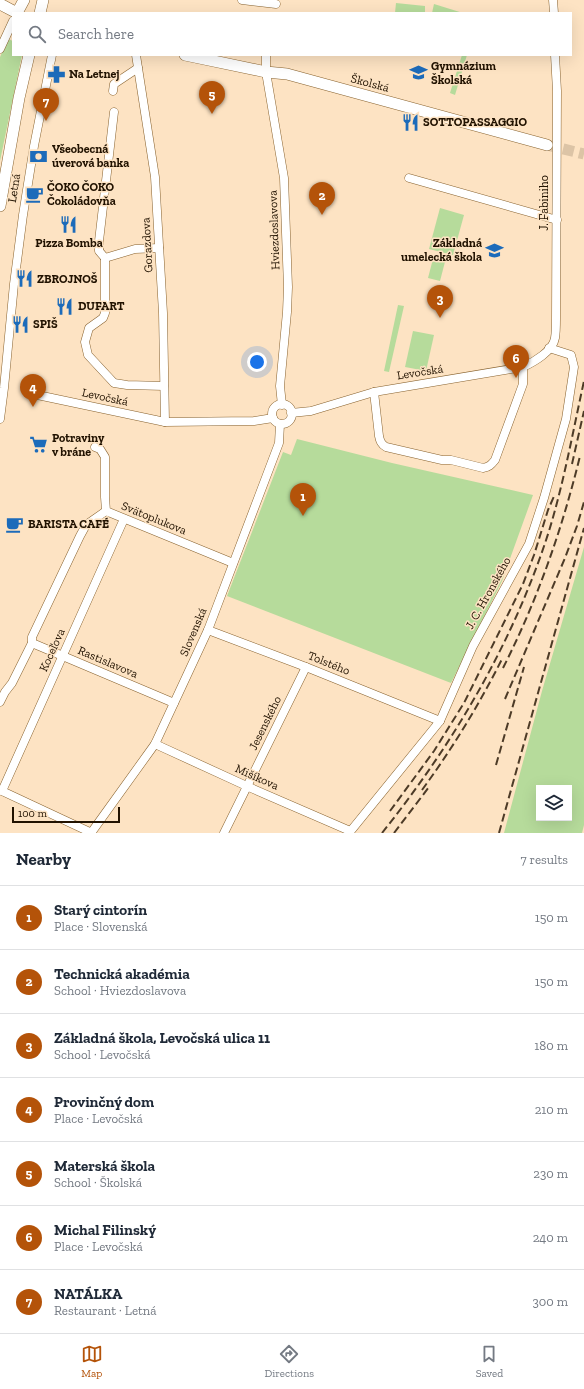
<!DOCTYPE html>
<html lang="en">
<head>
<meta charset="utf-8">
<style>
	body { margin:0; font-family:"Zilla Slab",serif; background:#f6f6f7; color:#1f2937 }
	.controls { position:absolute; right:12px; bottom:12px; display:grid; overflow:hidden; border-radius:0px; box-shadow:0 4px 16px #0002 }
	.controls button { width:36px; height:36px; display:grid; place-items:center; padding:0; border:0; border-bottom:1px solid #e0e1e3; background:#fff; color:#1f2937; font:20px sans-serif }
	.scale { position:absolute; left:12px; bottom:10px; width:108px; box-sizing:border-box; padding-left:4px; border:2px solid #211200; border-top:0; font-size:11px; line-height:14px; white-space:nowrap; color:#211200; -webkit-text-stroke:3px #fde3c3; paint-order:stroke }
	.you { position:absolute; left:257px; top:362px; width:14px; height:14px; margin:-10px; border:3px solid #fff; border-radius:50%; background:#1a73e8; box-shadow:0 0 0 6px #1a73e833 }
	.badge { display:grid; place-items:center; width:26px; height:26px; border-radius:50%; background:#b45309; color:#fff; font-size:13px; font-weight:700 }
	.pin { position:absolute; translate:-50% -33px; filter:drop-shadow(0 1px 2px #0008) }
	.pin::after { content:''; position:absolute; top:21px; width:14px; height:12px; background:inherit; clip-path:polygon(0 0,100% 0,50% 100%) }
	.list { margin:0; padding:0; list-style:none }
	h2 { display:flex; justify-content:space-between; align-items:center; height:52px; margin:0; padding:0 16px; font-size:17px }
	h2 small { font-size:13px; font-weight:400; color:#747a83 }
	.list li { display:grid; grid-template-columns:26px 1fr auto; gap:12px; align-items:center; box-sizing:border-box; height:64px; padding:0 16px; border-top:1px solid #e0e1e3 }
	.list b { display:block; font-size:15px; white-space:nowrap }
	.list p { margin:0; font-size:13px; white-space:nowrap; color:#747a83 }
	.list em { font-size:13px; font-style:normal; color:#747a83 }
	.icon { flex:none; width:22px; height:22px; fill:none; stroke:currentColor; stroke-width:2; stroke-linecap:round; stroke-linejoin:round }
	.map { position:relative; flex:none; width:584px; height:833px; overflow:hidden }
	.search { position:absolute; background:#fff; box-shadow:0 4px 16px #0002; left:12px; right:12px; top:12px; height:44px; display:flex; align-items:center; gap:10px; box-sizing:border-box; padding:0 14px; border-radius:0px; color:#747a83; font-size:15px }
	.sheet { height:500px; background:#fff }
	nav { display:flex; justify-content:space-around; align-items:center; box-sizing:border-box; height:56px; border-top:1px solid #e0e1e3; background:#fff; font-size:11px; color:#747a83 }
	nav a { display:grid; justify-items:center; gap:2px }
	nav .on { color:#b45309 }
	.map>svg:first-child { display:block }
</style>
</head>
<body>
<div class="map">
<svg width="584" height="833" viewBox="0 0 584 833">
	<rect width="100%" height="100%" fill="#fde3c3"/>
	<g fill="#b6db9b" fill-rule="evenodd">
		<path d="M396,3L425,6V13H395Z"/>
		<path d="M434,4L463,13H432Z"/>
		<path d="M8,39L13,41V55H22L0,161V57Z"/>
		<path d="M462,55H467L455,95L450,93Z"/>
		<path d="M440,208L464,215L453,255L429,249Z"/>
		<path d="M434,255L446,258L440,281L428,278Z"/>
		<path d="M398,305L404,306L389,372L384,371Z"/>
		<path d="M413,331L434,335L426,371L405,367Z"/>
		<path d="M297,439L392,463L533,495L502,581L451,683L227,596L283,452L291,455Z"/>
		<path d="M584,547V825L582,833H504L542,691ZM539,788H569V818H539Z"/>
	</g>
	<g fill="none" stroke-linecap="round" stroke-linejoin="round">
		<path stroke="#dcc4a6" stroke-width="11" stroke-dasharray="11 5.5" stroke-linecap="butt" d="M547,145L584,154"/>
		<defs>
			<g id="street">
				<path d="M242,0L276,4"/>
				<path d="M553,0L554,13"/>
				<path d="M0,49L13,21"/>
				<path d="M136,55L155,177L163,313L165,422"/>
				<path d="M266,55V72L284,178L288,287L287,312L280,386L282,405"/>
				<path d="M113,91L114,84L138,68"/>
				<path d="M409,178L557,220"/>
				<path d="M105,258V313L103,318L89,328L85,342L88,355L114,383L127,385L164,386"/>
				<path d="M105,258L99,251V241L114,112"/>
				<path d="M105,258L135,249L159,248"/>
				<path d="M374,392L379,436C380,441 381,444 386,447L442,460H451L483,468C489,467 491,465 495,460L523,384V367"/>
				<path d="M28,393L165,422L254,421L273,418"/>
				<circle cx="282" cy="414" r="10"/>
				<path d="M291,413L311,411L374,392L523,367C534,362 553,351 555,338C556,332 556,325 556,319L557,91L555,55"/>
				<path d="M0,419L4,388L14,284L23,215L34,146L52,55"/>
				<path d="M95,447L100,449L105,457V497L106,511L233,563"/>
				<path d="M208,630L306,667L440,721"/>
				<path d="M32,643L174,703"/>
				<path d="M0,702L5,692L12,683L32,643V637L80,536L86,525L106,511"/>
				<path d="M155,744L251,788L350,831"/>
				<path d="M0,790L92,833"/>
				<path d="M2,791L124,519"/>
				<path d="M91,833L155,744L208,630L279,443L280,424"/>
				<path d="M224,833L306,667"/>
				<path d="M349,833L440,721L473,646L529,544L544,498L566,419L574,367L571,355L549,348"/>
			</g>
			<g id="secondary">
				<path d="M0,4L17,13"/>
				<path d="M17,13L24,0"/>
				<path d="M40,13L43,0"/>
				<path d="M185,55L266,72L287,74L547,145"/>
				<path d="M0,206L19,98L29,55"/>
			</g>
		</defs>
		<use href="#street" stroke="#88622e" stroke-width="9"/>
		<use href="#secondary" stroke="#88622e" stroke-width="12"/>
		<use href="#street" stroke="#fff" stroke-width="8"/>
		<use href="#secondary" stroke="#fff" stroke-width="11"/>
		<g stroke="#4d3b27" stroke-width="2" stroke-dasharray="8 4" stroke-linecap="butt">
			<path d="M572,464L584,411"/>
			<path d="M503,668C537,601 562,530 580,456"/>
			<path d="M505,699L565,558L577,526L584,502"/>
			<path d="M496,765L524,667"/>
			<path d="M422,790C452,749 479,705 502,659"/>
			<path d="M390,811L434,751L464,703L523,584L534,555L548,510L555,494"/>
			<path d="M382,833C454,743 514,641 549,531C564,482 573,431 584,381"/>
			<path d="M394,833L429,787"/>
			<path d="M499,833L584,528"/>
		</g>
	</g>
	<defs>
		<symbol id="school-bare" viewBox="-9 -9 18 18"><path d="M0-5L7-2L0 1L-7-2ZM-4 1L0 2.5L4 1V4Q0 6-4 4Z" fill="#1c6bba" stroke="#fde3c3" stroke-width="2.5" paint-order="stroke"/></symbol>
		<symbol id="pharmacy-bare" viewBox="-9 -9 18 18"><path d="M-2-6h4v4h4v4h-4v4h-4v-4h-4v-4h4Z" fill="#1c6bba" stroke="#fde3c3" stroke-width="2.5" paint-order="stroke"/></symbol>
		<symbol id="restaurant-bare" viewBox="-9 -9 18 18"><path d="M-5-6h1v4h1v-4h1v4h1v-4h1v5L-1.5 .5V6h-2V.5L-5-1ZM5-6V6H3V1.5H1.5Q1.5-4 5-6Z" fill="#1c6bba" stroke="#fde3c3" stroke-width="2.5" paint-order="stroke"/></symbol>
		<symbol id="bank-bare" viewBox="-9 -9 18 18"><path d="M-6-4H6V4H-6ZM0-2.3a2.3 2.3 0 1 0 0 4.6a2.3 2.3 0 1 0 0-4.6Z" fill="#1c6bba" stroke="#fde3c3" stroke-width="2.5" paint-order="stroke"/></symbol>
		<symbol id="cafe-bare" viewBox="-9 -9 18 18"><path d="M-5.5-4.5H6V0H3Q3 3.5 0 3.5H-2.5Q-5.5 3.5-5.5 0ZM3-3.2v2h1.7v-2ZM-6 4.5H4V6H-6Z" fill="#1c6bba" stroke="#fde3c3" stroke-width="2.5" paint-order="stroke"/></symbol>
		<symbol id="supermarket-bare" viewBox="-9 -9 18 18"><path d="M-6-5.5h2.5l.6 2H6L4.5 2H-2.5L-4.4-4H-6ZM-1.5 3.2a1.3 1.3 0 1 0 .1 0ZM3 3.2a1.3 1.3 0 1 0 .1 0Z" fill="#1c6bba" stroke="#fde3c3" stroke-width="2.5" paint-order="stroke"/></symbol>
	</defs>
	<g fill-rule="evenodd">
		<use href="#school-bare" x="406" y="60" width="25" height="25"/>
		<use href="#pharmacy-bare" x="44" y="62" width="25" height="25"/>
		<use href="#restaurant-bare" x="398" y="110" width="25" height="25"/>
		<use href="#bank-bare" x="26" y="144" width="25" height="25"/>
		<use href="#cafe-bare" x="22" y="182" width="25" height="25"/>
		<use href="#restaurant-bare" x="56" y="212" width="25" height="25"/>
		<use href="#school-bare" x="482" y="238" width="25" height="25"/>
		<use href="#restaurant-bare" x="12" y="266" width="25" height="25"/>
		<use href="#restaurant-bare" x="52" y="294" width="25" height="25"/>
		<use href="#restaurant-bare" x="8" y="312" width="25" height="25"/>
		<use href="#supermarket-bare" x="26" y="432" width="25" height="25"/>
		<use href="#cafe-bare" x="2" y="512" width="25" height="25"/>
	</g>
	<g text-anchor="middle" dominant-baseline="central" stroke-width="3" stroke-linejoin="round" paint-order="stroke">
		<g font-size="12" font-weight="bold" fill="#211200" stroke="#fde3c3" text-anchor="start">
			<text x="431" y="66">Gymnázium<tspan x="431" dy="14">Školská</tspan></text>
			<text x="69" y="74">Na Letnej</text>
			<text x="423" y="122">SOTTOPASSAGGIO</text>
			<text x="52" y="149">Všeobecná<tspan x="52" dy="14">úverová banka</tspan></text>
			<text x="47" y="187">ČOKO ČOKO<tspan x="47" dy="14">Čokoládovňa</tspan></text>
			<text x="69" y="243" text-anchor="middle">Pizza Bomba</text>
			<text x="482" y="243" text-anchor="end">Základná<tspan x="482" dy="14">umelecká škola</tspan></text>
			<text x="37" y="279">ZBROJNOŠ</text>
			<text x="78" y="306">DUFART</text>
			<text x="33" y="324">SPIŠ</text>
			<text x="52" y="438">Potraviny<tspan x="52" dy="14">v bráne</tspan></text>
			<text x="28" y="524">BARISTA CAFÉ</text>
		</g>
		<g font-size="12" fill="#211200" stroke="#fde3c3">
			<text transform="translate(370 83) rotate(15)">Školská</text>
			<text transform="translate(14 188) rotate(-81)">Letná</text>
			<text transform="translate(544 203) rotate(-90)">J. Fabiniho</text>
			<text transform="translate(274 230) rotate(-92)">Hviezdoslavova</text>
			<text transform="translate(147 245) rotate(-93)">Gorazdova</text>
			<text transform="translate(420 372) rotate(-9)">Levočská</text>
			<text transform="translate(105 397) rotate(12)">Levočská</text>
			<text transform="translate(154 518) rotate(22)">Svätoplukova</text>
			<text transform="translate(488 593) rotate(-61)">J. C. Hronského</text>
			<text transform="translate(193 632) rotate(-67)">Slovenská</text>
			<text transform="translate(52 650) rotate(-66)">Koceľova</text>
			<text transform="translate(108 662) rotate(23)">Rastislavova</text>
			<text transform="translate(329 663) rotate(22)">Tolstého</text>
			<text transform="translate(265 723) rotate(-64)">Jesenského</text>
			<text transform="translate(257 777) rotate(24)">Mišíkova</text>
		</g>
	</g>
</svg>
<div class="controls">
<button><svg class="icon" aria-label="layers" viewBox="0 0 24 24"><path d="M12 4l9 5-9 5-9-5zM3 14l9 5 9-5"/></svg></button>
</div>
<div class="scale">100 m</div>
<div class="you"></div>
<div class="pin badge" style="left:303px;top:516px">1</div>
<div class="pin badge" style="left:322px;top:215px">2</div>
<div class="pin badge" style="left:440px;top:318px">3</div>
<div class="pin badge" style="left:33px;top:407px">4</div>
<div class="pin badge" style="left:212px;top:114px">5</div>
<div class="pin badge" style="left:516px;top:378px">6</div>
<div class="pin badge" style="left:46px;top:121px">7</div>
<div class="search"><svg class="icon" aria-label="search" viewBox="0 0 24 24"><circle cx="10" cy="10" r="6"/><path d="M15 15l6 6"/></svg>Search here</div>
</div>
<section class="sheet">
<h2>Nearby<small>7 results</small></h2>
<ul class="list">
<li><span class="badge">1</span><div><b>Starý cintorín</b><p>Place · Slovenská</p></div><em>150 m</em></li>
<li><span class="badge">2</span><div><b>Technická akadémia</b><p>School · Hviezdoslavova</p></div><em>150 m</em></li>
<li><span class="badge">3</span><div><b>Základná škola, Levočská ulica 11</b><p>School · Levočská</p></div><em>180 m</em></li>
<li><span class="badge">4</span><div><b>Provinčný dom</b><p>Place · Levočská</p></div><em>210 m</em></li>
<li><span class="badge">5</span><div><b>Materská škola</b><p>School · Školská</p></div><em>230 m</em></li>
<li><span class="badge">6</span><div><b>Michal Filinský</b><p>Place · Levočská</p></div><em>240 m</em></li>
<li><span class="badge">7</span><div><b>NATÁLKA</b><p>Restaurant · Letná</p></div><em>300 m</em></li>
</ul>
</section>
<nav>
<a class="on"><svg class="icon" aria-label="map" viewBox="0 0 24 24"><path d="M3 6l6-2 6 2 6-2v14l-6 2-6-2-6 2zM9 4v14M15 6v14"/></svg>Map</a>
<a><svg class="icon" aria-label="directions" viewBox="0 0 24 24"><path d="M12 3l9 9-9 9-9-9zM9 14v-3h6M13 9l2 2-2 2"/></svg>Directions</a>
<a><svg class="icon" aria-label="saved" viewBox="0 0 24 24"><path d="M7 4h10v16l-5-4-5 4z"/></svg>Saved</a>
</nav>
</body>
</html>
